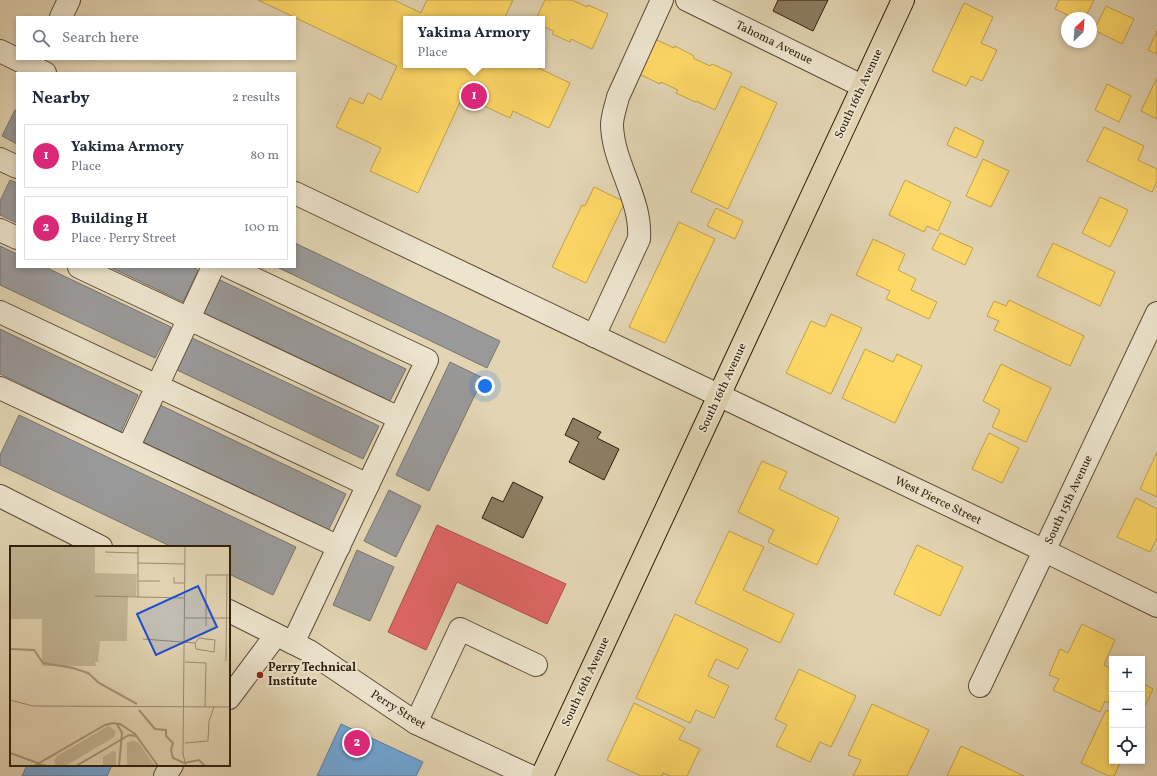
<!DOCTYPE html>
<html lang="en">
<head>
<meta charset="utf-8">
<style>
	body { margin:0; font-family:Vollkorn,serif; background:#f6f6f7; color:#1f2937 }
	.controls { position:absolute; right:12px; bottom:12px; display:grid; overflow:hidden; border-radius:0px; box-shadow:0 2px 6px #0003 }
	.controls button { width:36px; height:36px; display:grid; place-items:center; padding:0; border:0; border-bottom:1px solid #e0e1e3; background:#fff; color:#1f2937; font:20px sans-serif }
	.compass { position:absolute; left:1061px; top:12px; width:36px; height:36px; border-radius:50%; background:#fff; box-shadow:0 2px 6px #0003; rotate:25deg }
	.you { position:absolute; left:485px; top:386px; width:14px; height:14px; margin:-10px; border:3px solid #fff; border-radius:50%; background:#1a73e8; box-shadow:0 0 0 6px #1a73e833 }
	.badge { display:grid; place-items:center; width:26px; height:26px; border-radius:50%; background:#db2777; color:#fff; font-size:13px; font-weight:700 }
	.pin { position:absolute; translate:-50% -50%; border:2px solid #fff; box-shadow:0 1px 4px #0006 }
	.popup { position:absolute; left:403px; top:16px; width:142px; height:52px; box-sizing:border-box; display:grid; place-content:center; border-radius:0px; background:#fff; filter:drop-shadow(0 1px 3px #0005); font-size:13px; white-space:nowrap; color:#747a83 }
	.popup b { font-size:15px; color:#1f2937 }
	.popup::after { content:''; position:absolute; left:50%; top:100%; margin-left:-8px; border:8px solid transparent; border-top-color:#fff }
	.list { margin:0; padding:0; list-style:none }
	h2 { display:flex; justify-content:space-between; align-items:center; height:52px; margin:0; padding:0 16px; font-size:17px }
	h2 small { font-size:13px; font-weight:400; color:#747a83 }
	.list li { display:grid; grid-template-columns:26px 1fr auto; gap:12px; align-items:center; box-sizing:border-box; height:64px; margin:0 8px 8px; padding:0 8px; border:1px solid #e0e1e3; border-radius:0px }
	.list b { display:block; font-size:15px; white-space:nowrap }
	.list p { margin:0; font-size:13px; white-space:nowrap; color:#747a83 }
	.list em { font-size:13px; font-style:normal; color:#747a83 }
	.icon { flex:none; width:22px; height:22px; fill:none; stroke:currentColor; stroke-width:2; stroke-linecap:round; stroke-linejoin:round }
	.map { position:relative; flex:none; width:1157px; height:776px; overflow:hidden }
	.search { position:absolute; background:#fff; box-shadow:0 2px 6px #0003; left:16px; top:16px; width:280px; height:44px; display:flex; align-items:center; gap:10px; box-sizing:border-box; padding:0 14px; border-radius:0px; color:#747a83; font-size:15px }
	.panel { position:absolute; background:#fff; box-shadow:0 2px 6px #0003; left:16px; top:72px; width:280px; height:196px; border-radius:0px }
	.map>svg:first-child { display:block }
</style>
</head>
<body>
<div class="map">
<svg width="1157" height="776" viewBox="0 0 1157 776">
	<rect width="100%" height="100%" fill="#e3d5b3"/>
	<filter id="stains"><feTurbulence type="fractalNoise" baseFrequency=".005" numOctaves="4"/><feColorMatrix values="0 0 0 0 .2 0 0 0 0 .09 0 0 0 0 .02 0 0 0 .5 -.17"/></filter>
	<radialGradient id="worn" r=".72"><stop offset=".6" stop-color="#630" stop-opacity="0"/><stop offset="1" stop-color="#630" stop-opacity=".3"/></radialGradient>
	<g fill="#ffd966" stroke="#c1a14b">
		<path d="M258,0H394L421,13L427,0H513L504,19H406V65H532L570,83L549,128L513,111L510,118L482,105L480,109L461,100L418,193L370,171L381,148L336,127L350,98L363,104L368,93L381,100L397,66Z"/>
		<path d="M545,0H572L587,7L588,5L608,14L592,49L571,39L570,42L552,34L554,31L542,26V19H536Z"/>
		<path d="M1059,0H1094L1085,18H1074L1055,9Z"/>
		<path d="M964,3L993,17L981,43L997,50L982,81L971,76L966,86L932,71Z"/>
		<path d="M1106,6L1134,19L1122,44L1094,30Z"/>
		<path d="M1157,31V54L1148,50Z"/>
		<path d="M655,39L674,48L675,46L694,56L693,58L710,66L712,64L732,73L715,110L696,101L695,102L676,93L678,90L661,82L660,84L639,74Z"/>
		<path d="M1157,78V119L1141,111Z"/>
		<path d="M1107,84L1131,96L1119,122L1095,110Z"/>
		<path d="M741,86L777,103L728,209L691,192Z"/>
		<path d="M955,127L984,141L976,158L947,145Z"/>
		<path d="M1104,127L1144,146L1138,160L1157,169V181L1152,192L1087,161Z"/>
		<path d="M983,159L1009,171L991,207L966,196Z"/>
		<path d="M905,180L951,202L938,231L927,226L924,232L889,215Z"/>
		<path d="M594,187L625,202L586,283L552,267L582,205L585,206Z"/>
		<path d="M1100,197L1128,210L1110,247L1082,233Z"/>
		<path d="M716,208L743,221L735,239L707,226Z"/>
		<path d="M679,222L715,239L665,343L629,327Z"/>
		<path d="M940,233L973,248L965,265L932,249Z"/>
		<path d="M873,239L905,254L898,270L916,279L911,290L937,302L929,319L886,299L890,291L856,275Z"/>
		<path d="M1053,243L1115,272L1100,306L1037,276Z"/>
		<path d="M1009,300L1084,336L1070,366L994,330L999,321L987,316L994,301L1006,306Z"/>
		<path d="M831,314L862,328L831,394L786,373L811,321L825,327Z"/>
		<path d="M865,349L893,362L897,354L922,366L895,423L842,398Z"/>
		<path d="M1001,364L1051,388L1026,442L992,427L1000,410L983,401Z"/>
		<path d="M989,433L1019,448L1002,483L972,469Z"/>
		<path d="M1157,452V497L1140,489Z"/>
		<path d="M762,461L787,472L779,489L839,518L817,565L768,542L774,530L738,512Z"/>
		<path d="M1136,498L1157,509V538L1150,552L1117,537Z"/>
		<path d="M729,531L764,547L743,590L794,614L780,643L695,603Z"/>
		<path d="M917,545L963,567L940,616L894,594Z"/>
		<path d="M675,614L748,649L738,669L716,659L708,676L729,686L714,718L696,710L690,723L636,698Z"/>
		<path d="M1082,624L1115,640L1104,665L1112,669V704L1105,701L1100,712L1053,690L1059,679L1049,675L1060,649L1068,653Z"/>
		<path d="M799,669L856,696L831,747L820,742L810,762L776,746L787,725L775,719Z"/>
		<path d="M1142,683L1153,689L1142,712Z"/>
		<path d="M634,703L685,728L679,739L700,749L687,776H670L663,773L662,776H641L607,760Z"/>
		<path d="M872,704L929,730L907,776H853L861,760L848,755Z"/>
		<path d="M1106,710L1112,713V761H1121L1114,776H1109L1081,763Z"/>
		<path d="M961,746L1024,776H947Z"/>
	</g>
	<path fill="#e06666" stroke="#ab504b" d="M437,525L566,584L547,624L457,582L426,650L388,632Z"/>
	<g fill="#6fa8dc" stroke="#5c7f9d">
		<path d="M341,724L423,762L416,776H317Z"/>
		<path d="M27,765H112L107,776H22Z"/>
	</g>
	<g fill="#999" stroke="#79746e">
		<path d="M15,110L17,111V144L2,136Z"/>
		<path d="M10,180L17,183V223L0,215V201Z"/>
		<path d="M295,243L500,341L487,368L277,267H295Z"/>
		<path d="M0,246L17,254V267H45L171,327L155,358L0,285Z"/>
		<path d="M110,267H192L198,270L183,302Z"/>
		<path d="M218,279L406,369L390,401L202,312Z"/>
		<path d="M0,329L138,395L121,432L0,374Z"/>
		<path d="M190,337L379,426L363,459L175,369Z"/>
		<path d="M450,362L483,378L429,491L396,475Z"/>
		<path d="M158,404L346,494L328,531L141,441Z"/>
		<path d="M19,415L296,547L273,595L229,574V547H172L0,465V455Z"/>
		<path d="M389,490L421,506L396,557L364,541Z"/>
		<path d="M357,550L394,567L370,621L333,605Z"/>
	</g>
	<g fill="#8d7d62" stroke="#2f1e0b">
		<path d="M778,0H828L813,31L773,11Z"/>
		<path d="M573,418L601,432L597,438L619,449L604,480L569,462L579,442L565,435Z"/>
		<path d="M513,482L543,497L523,538L482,518L492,497L503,502Z"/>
	</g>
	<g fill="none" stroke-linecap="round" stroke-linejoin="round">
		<defs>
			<g id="minor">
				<path d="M687,0L862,86"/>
				<path d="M61,17L69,0"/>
				<path d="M0,51L45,73"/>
				<path d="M0,160V159L17,167"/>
				<path d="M295,193L1045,551L1157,606"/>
				<path d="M0,230L17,238"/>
				<path d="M79,267L399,418"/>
				<path d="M229,267L427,360L293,643"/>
				<path d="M0,312L368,485"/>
				<path d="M594,336L639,239C642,199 613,164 612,125C612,116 616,106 618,97L662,0"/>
				<path d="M0,388L339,547"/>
				<path d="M128,448L213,267"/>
				<path d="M0,496L101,547"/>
				<path d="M229,611L309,651L416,723L530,776"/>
				<path d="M980,686L1157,313"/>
				<path d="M229,698L276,635"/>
				<path d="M416,723L460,629L536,665"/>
				<path d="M165,776L172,765"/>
			</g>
			<path id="major" d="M542,776L903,0"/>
		</defs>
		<use href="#minor" stroke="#5c4c35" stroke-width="24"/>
		<use href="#major" stroke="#2f1e0b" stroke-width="24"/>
		<use href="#minor" stroke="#ede4ce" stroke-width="22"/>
		<use href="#major" stroke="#e3d5b3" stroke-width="22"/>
	</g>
	<circle fill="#8f2418" stroke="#ede4ce" stroke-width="1.5" cx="260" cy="675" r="4"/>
	<g text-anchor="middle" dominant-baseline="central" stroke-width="4" stroke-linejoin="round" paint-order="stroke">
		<g font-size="12" fill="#2f1e0b" stroke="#ede4ce">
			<text transform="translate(774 43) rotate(26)">Tahoma Avenue</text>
			<text transform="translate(859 94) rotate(-65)">South 16th Avenue</text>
			<text transform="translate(723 388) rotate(-65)">South 16th Avenue</text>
			<text transform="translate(1069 500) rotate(-65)">South 15th Avenue</text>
			<text transform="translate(938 501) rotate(26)">West Pierce Street</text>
			<text transform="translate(586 682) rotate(-65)">South 16th Avenue</text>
			<text transform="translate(398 710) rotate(32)">Perry Street</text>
		</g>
		<g font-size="12" font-weight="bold" fill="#2f1e0b" stroke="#ede4ce" text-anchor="start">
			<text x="268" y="668">Perry Technical<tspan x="268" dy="14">Institute</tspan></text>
		</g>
	</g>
	<g transform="translate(10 546)">
		<rect width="220" height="220" fill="#e3d5b3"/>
		<path d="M0,0H85V27L127,28L126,50H118L117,95H90L88,114L90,116H85L86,120H32V73H0ZM98,180L106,185L103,192L55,220H46L44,215L47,210ZM123,194L129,197L145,220H117V197ZM103,205L106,206V220H93V211Z" fill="#c4b696"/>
		<path fill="none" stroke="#a6977a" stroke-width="2" d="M0,103L24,104L33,117L63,122L78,127L89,137L127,158M129,164L145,183L156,184V190L163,197L161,204L163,212L174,217L189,214L195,220M107,178L112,187L109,220M97,202L119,189L126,190M0,207L36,220M24,220L95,179L103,177L110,178L125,188L148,220M66,220L97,202"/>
		<path fill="none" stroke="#9b8c70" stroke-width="1" d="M175,0L173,208L176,220M95,6L128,7M128,17L175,18M164,31V37H174M128,35H150M85,50L174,52M128,51V0M175,72H220M196,80V29H220M189,92L205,94L204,106L186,103L185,97ZM133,93L185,97M216,115L217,29M175,116L196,117L195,161M0,154L23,160L220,161M175,197L198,195L199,175L204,161"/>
		<path fill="#1d4ed8" fill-opacity="0.15" stroke="#1d4ed8" stroke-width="2" d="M188,40L207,81L146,109L127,68Z"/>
		<rect width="220" height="220" fill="none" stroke="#2f1e0b" stroke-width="2"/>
	</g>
	<rect width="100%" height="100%" filter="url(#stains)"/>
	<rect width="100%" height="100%" fill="url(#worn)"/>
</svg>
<div class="controls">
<button>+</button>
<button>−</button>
<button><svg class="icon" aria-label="locate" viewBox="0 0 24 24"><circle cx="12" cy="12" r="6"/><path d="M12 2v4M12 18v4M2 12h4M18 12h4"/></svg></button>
</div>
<svg class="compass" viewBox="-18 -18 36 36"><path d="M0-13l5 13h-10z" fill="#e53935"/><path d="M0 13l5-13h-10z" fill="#747a83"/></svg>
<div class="you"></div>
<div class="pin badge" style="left:474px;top:96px">1</div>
<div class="popup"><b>Yakima Armory</b>Place</div>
<div class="pin badge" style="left:357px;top:743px">2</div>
<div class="search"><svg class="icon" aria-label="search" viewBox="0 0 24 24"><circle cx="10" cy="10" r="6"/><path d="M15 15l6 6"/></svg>Search here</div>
<section class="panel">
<h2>Nearby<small>2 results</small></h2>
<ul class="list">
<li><span class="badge">1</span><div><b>Yakima Armory</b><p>Place</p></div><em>80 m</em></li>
<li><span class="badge">2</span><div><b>Building H</b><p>Place · Perry Street</p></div><em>100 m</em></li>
</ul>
</section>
</div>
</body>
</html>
